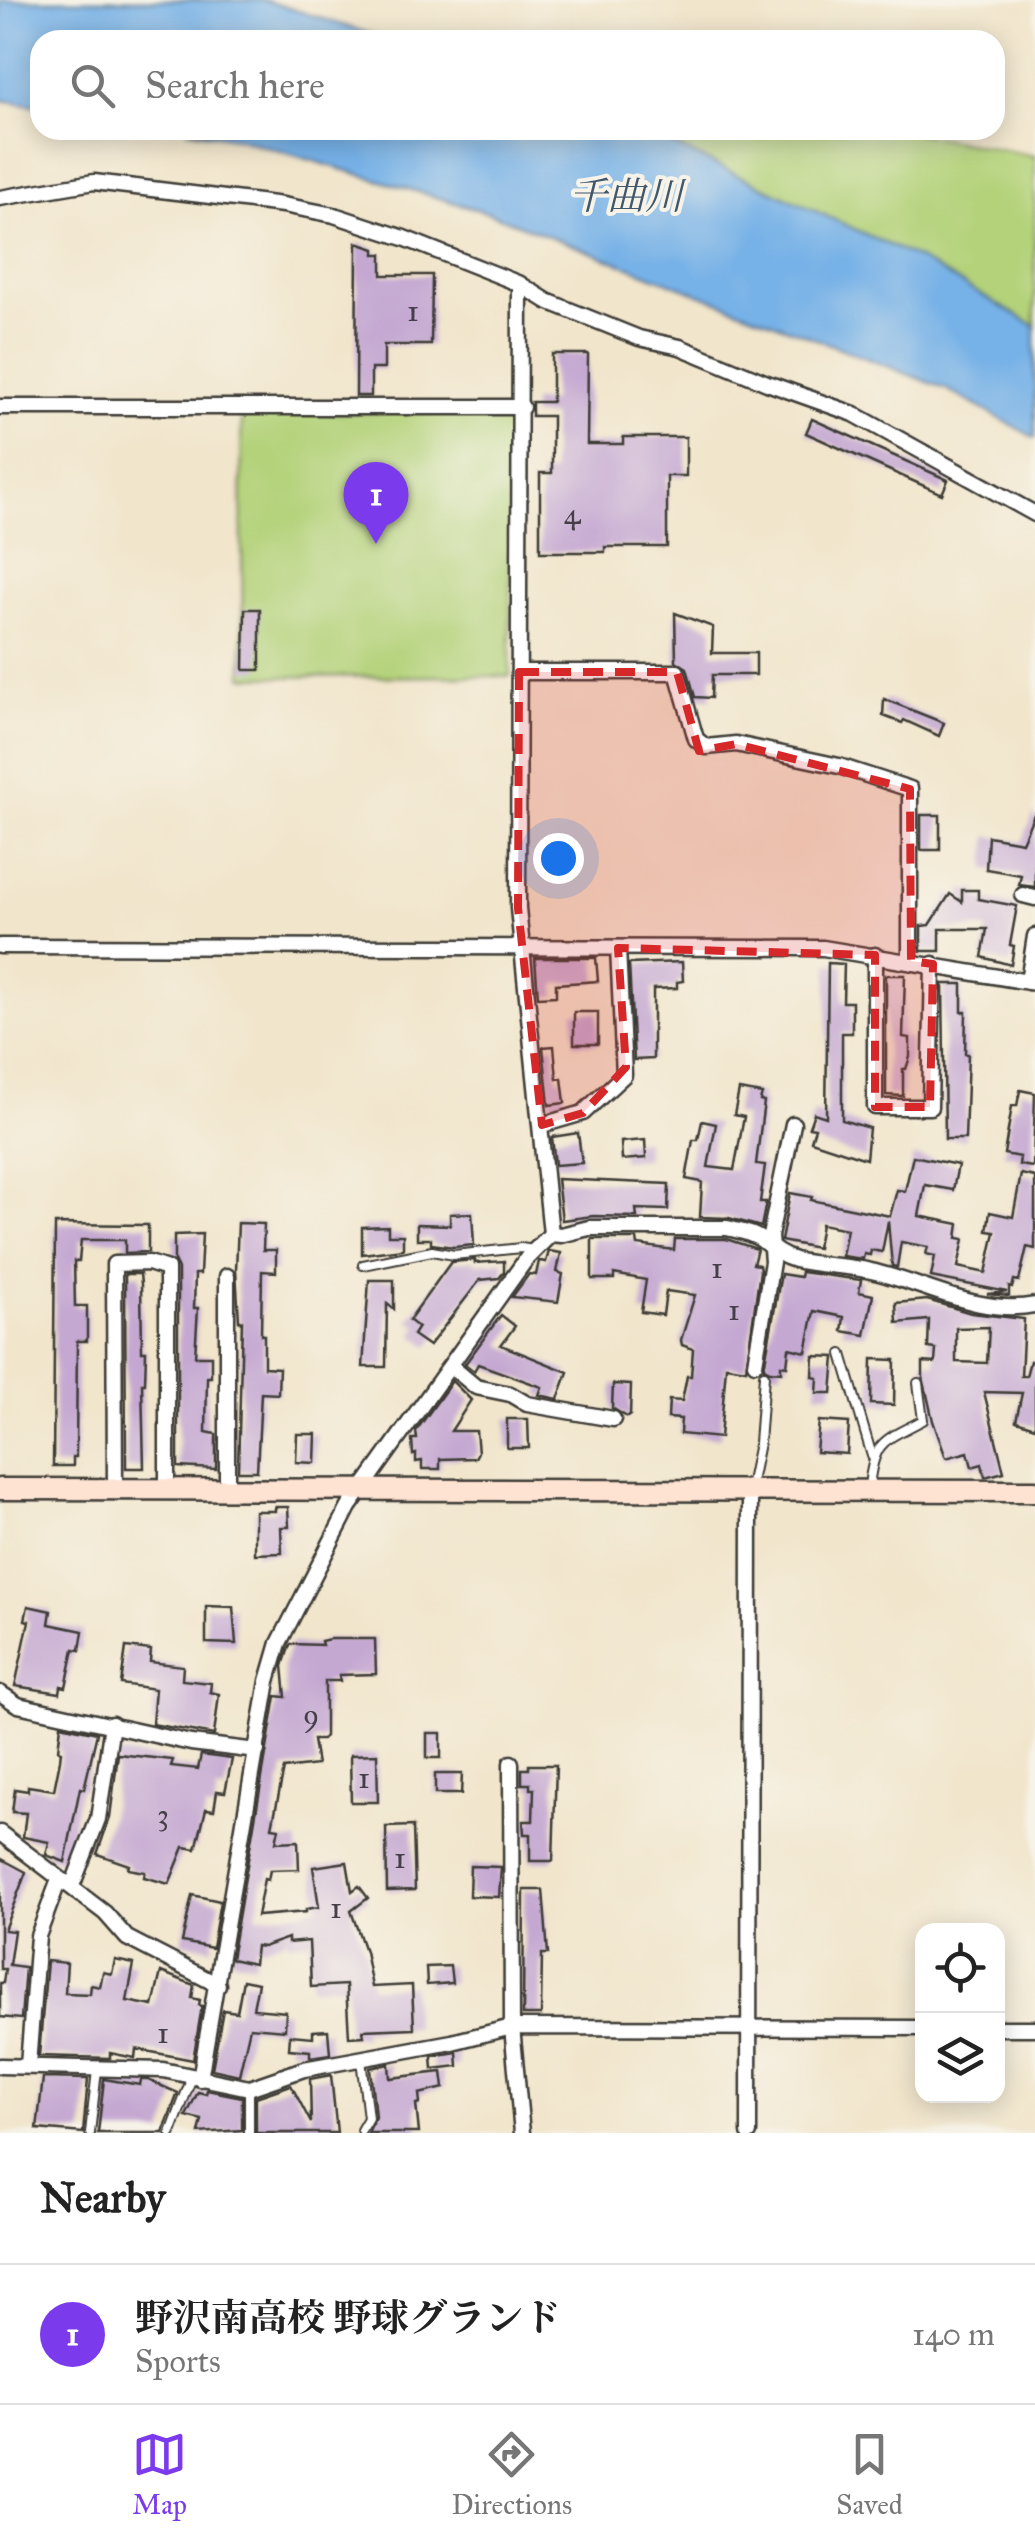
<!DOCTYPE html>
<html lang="en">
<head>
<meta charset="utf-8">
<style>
	body { margin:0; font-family:"IM FELL Great Primer","Noto Serif JP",serif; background:#f2f2f2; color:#222 }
	.controls { position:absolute; right:30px; bottom:30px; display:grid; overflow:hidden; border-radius:20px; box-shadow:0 5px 25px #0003 }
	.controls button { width:90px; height:90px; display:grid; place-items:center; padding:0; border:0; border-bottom:2px solid #e0e0e0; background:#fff; color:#222; font:50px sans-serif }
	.you { position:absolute; left:558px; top:858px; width:35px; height:35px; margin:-25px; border:8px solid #fff; border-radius:50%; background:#1a73e8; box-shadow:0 0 0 15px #1a73e833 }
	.badge { display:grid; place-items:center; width:65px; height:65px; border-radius:50%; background:#7c3aed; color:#fff; font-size:32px; font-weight:700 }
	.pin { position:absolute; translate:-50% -82px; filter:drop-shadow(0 2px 5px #0008) }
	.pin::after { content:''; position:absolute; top:52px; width:35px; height:30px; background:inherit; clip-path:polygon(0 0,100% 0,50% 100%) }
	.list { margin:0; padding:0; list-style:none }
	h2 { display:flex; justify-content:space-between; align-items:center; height:130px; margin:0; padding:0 40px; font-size:42px }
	h2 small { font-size:32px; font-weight:400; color:#767676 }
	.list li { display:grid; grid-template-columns:65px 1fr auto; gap:30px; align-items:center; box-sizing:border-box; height:140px; padding:0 40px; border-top:2px solid #e0e0e0 }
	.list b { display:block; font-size:38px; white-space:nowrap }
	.list p { margin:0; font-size:32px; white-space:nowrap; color:#767676 }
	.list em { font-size:32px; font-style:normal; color:#767676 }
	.icon { flex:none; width:55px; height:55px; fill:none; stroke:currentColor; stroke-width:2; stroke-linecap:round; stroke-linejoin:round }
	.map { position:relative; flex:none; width:1035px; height:2133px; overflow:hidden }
	.search { position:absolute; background:#fff; box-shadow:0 5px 25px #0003; left:30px; right:30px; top:30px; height:110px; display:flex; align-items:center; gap:25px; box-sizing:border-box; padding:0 35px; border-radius:30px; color:#767676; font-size:38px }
	.sheet { height:270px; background:#fff }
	nav { display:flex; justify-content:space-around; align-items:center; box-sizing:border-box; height:140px; border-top:2px solid #e0e0e0; background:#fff; font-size:28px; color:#767676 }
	nav a { display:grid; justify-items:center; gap:5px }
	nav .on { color:#7c3aed }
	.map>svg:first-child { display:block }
</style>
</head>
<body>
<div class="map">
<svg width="1035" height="2133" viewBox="0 0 1035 2133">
	<rect width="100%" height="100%" fill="#f7f3e8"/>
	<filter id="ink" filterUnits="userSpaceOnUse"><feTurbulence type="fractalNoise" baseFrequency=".01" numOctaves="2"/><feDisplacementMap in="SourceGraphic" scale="20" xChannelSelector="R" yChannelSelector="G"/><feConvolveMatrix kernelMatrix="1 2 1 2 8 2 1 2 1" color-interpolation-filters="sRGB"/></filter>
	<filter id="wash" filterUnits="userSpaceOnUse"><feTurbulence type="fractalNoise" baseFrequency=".0048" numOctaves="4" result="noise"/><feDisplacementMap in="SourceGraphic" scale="40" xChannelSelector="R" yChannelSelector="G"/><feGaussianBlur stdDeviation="2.25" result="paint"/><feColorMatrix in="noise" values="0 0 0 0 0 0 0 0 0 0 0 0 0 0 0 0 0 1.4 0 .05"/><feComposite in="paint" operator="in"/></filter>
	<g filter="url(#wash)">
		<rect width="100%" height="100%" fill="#f1e5cb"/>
		<g fill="#b3d279" stroke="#68774a" stroke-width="2.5">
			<path d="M641,130H901L1035,156V326L917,258Z"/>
			<path d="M511,412L510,676L243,677L241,413Z"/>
		</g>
		<g fill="#76b1e7" stroke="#496682" stroke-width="2.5">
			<path d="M0,0H264L390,40H40V106L0,100Z"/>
			<path d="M187,130H641L917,258L1035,326V438L946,389L489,213L240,139Z"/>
		</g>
		<g id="blocks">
			<g fill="#c4a8d2" fill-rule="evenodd">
				<path d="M357,243L375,249V254H382V275H432L431,345H384V369H371V396H356Z"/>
				<path d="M552,354H588L587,444H623V437H686V476H667V547H605V552H540V473H552V416H532V402H552Z"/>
				<path d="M812,419L948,480L942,494L806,433Z"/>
				<path d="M245,609H260V670H244Z"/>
				<path d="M675,613L713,627L712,653H756V675H712L711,698L695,697L687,668L676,661Z"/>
				<path d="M884,699L944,723L939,736L904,720L902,723L883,716Z"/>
				<path d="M1035,812V887L1019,885L1021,875L986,869L988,836L1022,842Z"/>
				<rect x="921" y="815" width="19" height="35"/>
				<path d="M962,890H978V899L1017,906L1010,945L1014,946L1011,965L982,957L987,929H940V951H921V926L930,925L950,894L962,902Z"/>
				<path d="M535,958H596L598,981L556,984V996L538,997Z"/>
				<path d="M682,962L683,981L677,982V988L653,989V1059L634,1060L629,964Z"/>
				<path d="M828,963L844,964L843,1002H852V1033H842V1120L869,1128L866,1159L811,1141L815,1128L809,1127L814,1113L826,1117Z"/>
				<path d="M886,975H905L903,1037L910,1038V1057L906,1069H903V1096L886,1095Z"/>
				<path d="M943,984H962V1012H966L965,1054H968L965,1139H945Z"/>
				<rect x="574" y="1012" width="24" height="32"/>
				<path d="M554,1046L557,1079L562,1078L565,1103L549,1105L543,1047Z"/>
				<path d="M739,1090L762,1094L760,1101L764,1102L756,1164L765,1165L760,1202H766L761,1227L729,1218L700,1217L702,1182L686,1179L693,1140H698L702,1121L716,1124L708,1167L734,1170L744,1117L734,1115Z"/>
				<path d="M1020,1090L1035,1093L1033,1167L1019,1165L1020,1157L1004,1154L1012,1106H1017Z"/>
				<path d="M578,1133L582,1163L555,1165L552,1137Z"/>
				<path d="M645,1140L646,1158L622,1160L621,1142Z"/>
				<path d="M913,1156L958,1165L953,1190L925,1185L919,1216L959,1224L957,1238L964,1239L958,1267L986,1273L995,1232L987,1231L990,1212L1013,1217L1021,1174L1035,1177V1249L1027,1247L1019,1281L1014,1280L1012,1288L1009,1287V1296L987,1294L1007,1292L931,1277L935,1256L926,1254L928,1247L901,1242L897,1267L892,1266L888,1221L882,1252L871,1250L870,1255L864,1254L863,1259L842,1256L847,1229L821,1224L817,1248L781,1241L790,1193L812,1197L811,1200L890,1216L897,1190L905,1191Z"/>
				<path d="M557,1179L669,1184L668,1210L636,1209L637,1217L593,1216L562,1220Z"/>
				<path d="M472,1213L474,1245L454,1247L431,1244V1239H417V1224L450,1225V1214Z"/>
				<path d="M238,1223L264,1224L263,1250H276V1272L262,1271L261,1335H264V1367L279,1368L278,1394L261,1393L257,1471H238L242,1321H239L236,1270Z"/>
				<path d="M55,1224L148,1225V1252L125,1253V1240H81L79,1261H74L75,1306H87V1341H77L76,1457H73V1466H53Z"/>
				<path d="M388,1226V1235H403V1249L362,1254V1227Z"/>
				<path d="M202,1234L200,1274H195L194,1308H198L195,1356H211V1377H207L206,1432L216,1434V1469L178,1467V1269L174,1261V1235Z"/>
				<path d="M592,1239H637L638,1245L674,1250L675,1239H726L757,1249L753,1264L759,1265L760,1271L746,1369L726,1366L720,1438L680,1434L681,1419L668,1418L669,1400L682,1401L687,1376H691L693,1349L682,1345L681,1340L695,1295L666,1291L663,1315L641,1312L646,1280L614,1274V1279H592Z"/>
				<path d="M549,1251L561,1253L557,1272L563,1274L558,1302L512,1297L529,1274L536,1275L539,1261L546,1262Z"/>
				<path d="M475,1260V1263L504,1261V1272L499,1278L480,1280L429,1346L413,1335L418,1327L409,1320L451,1262Z"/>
				<path d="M801,1272L861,1280L859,1292L873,1295L865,1335L842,1331L844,1317L814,1311L806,1352L789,1348L787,1366L781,1365V1372L770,1371L764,1368L781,1274L800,1277Z"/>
				<path d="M125,1274H140L141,1284L142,1351H146L145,1383H142L144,1468H126Z"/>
				<path d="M369,1280H394V1309L387,1304L386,1367H363Z"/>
				<path d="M927,1300L971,1313L1024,1319L1021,1376H1026L1030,1361L1035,1362V1427L1016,1421L1022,1393L984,1392L1004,1472L985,1477L982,1464L972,1467L968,1452L946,1458L933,1421L923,1377V1362L935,1363L936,1349L928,1348L929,1320L897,1323L896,1303ZM989,1327L987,1363L956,1362V1328Z"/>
				<path d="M501,1315L515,1326L501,1345L568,1372L558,1399L539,1395L542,1387L478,1364L474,1371L465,1364Z"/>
				<path d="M814,1356L835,1357L832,1393H817L818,1378L813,1377Z"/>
				<path d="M872,1359L895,1360L894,1405L871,1404Z"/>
				<path d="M452,1381L471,1400L451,1431H476L478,1452L475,1458L440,1459V1469H422V1461L416,1462V1454L413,1455L412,1439H417L416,1431Z"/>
				<path d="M613,1384L631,1385L630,1415L627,1417L612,1408Z"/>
				<path d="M507,1419H528L529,1448H507Z"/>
				<path d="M819,1421L849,1423L847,1454L816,1452Z"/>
				<path d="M297,1434H316L315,1463L296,1462Z"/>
				<path d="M275,1507H288L289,1527H281L282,1553L255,1554V1511H275Z"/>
				<path d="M28,1606L51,1611L49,1624L83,1631L80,1650L74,1649L66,1687L61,1686L60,1693L15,1686L29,1621L25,1620Z"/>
				<path d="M206,1606L233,1607L236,1644L206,1643Z"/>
				<path d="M330,1639H375L376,1674L339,1675L340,1681H325V1736L322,1740H313L317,1765L284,1769L272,1827L279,1828L276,1842L298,1841L299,1869L270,1870L268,1880L264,1879L257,1916L306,1912V1909L319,1907L313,1867L347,1862L352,1891L359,1886L368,1898L351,1911L365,1951L372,1987L412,1985L414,2028L363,2030L364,2036L349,2037L346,1985L311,1987L309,1941L288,1943V1938L263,1947L256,1946L254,1964L231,1959L276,1696L286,1697L283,1666L289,1647L291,1644L322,1645L321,1641Z"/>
				<path d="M126,1647L151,1650L150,1662L183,1666L182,1680L211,1683L210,1692L219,1694L214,1735L152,1724L155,1689L121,1684Z"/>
				<path d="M61,1725L97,1733L84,1789L80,1788L65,1862L46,1855L49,1842L23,1837L26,1813L12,1812L15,1789L28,1791V1786L54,1790L60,1760L61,1751L58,1750Z"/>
				<rect x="427" y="1733" width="14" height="25"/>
				<path d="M118,1754L173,1760L171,1766L198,1769L201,1755L232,1759L225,1792L217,1791L214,1810L206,1809L196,1849L184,1847L169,1884L144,1877L145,1872L128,1869L129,1865L97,1854L110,1817Z"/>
				<path d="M377,1754L378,1802H351L350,1755Z"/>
				<path d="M529,1765H556L553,1861H530V1834H524L523,1821H533L534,1789H530V1784H522V1769H529Z"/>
				<path d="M435,1774H462L461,1794H435Z"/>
				<path d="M413,1826L415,1890L387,1891L386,1827Z"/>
				<path d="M0,1858L26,1872L4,1930L14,1931L9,1965L25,1967L21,2019L0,2017V1983H3L5,1969H0Z"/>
				<path d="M470,1866L501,1867L499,1897L469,1896Z"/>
				<path d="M524,1890H543L548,1954H542L541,2015H523Z"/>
				<path d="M192,1895L220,1901L212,1948L182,1942Z"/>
				<path d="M115,1960L134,1964L127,2001L153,2006L161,1972L194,1985L192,1998L200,2000L199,2005L202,2006L193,2060L136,2049L135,2058L110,2053V2058L39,2056L47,1961L67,1963L65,1993L90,1994L91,1985L100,1987L103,1972L112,1974Z"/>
				<path d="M450,1966L452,1983L427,1985L426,1967Z"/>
				<path d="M243,1980L258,1983L253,2009L286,2012L285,2030L250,2027L239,2075L212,2069L223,2010L237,2012Z"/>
				<path d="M328,2030L330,2054L310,2057V2051L289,2049L290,2035L313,2037V2031Z"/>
				<path d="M457,2052L458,2066L433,2069L432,2056Z"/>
				<path d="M389,2064L390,2078L442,2072L444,2088L419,2094L420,2103L416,2104L419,2133H368L375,2117L370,2068Z"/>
				<path d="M331,2075L337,2133H256V2097L291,2085L311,2123L310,2079Z"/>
				<path d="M43,2078L88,2079L83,2133L37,2129Z"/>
				<path d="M104,2079L140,2085L141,2080H148L178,2093L163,2133H98Z"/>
				<path d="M207,2090L242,2097V2130L199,2133L202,2120L186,2116L198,2092L206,2094Z"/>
			</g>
		</g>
	</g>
	<g filter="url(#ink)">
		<use href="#blocks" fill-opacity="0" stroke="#3c3a36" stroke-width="2.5"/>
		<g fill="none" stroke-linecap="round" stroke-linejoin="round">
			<defs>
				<g id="lane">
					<path d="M363,1265L432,1251L454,1255L521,1248L534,1250"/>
					<path d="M842,1354L872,1456"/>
					<path d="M750,1487L759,1443L764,1375"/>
					<path d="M869,1487C874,1439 884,1441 923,1420L918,1383"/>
					<path d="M361,2130L368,2118L361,2059"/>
					<path d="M90,2133L97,2070"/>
					<path d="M171,2133L192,2077"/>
					<path d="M249,2133V2088"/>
				</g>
				<g id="street">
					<path d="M0,198L94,182L283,205L334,215L404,238L520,284L547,301L639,338L680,347L767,383L854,414L1035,514"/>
					<path d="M520,284L518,908L551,1234"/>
					<path d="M0,407H522"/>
					<path d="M519,672H677L696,739L706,747L736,744L839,766L910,789V961"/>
					<path d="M1023,895L1035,898"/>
					<path d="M0,946L823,948L1035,983"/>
					<path d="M875,955V1107H930L933,964"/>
					<path d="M1028,982L1035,936"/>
					<path d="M542,1125L583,1113L624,1075L618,948"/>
					<path d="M227,1276V1491"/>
					<path d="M755,1363L772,1262L770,1236L793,1124"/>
					<path d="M451,1366L476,1387L510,1394L527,1404L613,1419"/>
					<path d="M115,1490L114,1264L149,1263L167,1269V1491"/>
					<path d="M0,1693L18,1705L191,1743L257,1751"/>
					<path d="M511,1763L512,2027L522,2133"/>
					<path d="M0,1833L105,1913L127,1938L218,1985"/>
					<path d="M998,2028H1035"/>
					<path d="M28,2065L38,1936L57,1885L74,1881L98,1819L112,1724"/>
					<path d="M0,2066L163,2070L249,2088L304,2069L452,2042L512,2027L922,2028"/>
					<path d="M200,2079L268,1681L279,1643L349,1507L527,1258L551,1234L561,1235L589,1228H727C739,1231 753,1233 763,1241C773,1249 781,1256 795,1260C819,1266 846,1265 871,1271C924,1283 979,1316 1035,1305"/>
					<path d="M749,2133L750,1491"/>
				</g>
				<path id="secondary" d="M0,1489L1035,1491"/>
			</defs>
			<use href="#lane" stroke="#3c3a36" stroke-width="12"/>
			<use href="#street" stroke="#3c3a36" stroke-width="19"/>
			<use href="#secondary" stroke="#3c3a36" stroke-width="25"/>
			<use href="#lane" stroke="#fff" stroke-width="8"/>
			<use href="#street" stroke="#fff" stroke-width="14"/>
			<use href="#secondary" stroke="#fee3d2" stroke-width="20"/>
		</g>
	</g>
	<path fill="#d62828" fill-opacity="0.2" stroke="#d62828" stroke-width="8" stroke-dasharray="20 12" stroke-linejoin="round" d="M519,672H677L699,751L736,744L910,789L911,961L933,964L930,1107H875V955L618,948L626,1067L583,1113L542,1125L518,908Z"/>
	<g text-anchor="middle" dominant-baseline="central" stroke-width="8" stroke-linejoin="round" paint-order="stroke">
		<g font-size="30" fill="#463f4a">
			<text x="413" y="311">1</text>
			<text x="572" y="514">4</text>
			<text x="717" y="1268">1</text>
			<text x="734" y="1310">1</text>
			<text x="311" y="1715">9</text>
			<text x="364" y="1778">1</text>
			<text x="163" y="1815">3</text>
			<text x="400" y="1858">1</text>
			<text x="336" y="1908">1</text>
			<text x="163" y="2033">1</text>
		</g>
		<g font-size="38" font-style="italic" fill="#40586d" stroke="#f7f3e8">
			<text x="626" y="196">千曲川</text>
		</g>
	</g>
</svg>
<div class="controls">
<button><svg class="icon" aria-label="locate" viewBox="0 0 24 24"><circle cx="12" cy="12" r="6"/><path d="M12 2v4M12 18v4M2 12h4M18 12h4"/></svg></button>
<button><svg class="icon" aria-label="layers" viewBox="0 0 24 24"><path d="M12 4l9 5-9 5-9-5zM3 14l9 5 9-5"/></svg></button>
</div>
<div class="you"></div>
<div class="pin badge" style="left:376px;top:544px">1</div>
<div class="search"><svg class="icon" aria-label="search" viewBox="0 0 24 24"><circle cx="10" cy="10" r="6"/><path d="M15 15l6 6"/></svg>Search here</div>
</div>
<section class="sheet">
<h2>Nearby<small></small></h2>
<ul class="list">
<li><span class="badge">1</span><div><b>野沢南高校 野球グランド</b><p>Sports</p></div><em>140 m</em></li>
</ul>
</section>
<nav>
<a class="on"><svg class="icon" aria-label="map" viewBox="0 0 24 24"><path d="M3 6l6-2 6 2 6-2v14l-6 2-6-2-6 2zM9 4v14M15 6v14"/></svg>Map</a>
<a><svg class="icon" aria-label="directions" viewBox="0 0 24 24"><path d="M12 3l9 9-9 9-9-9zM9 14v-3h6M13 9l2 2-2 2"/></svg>Directions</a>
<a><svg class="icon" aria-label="saved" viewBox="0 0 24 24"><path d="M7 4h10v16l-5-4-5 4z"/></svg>Saved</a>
</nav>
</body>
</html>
